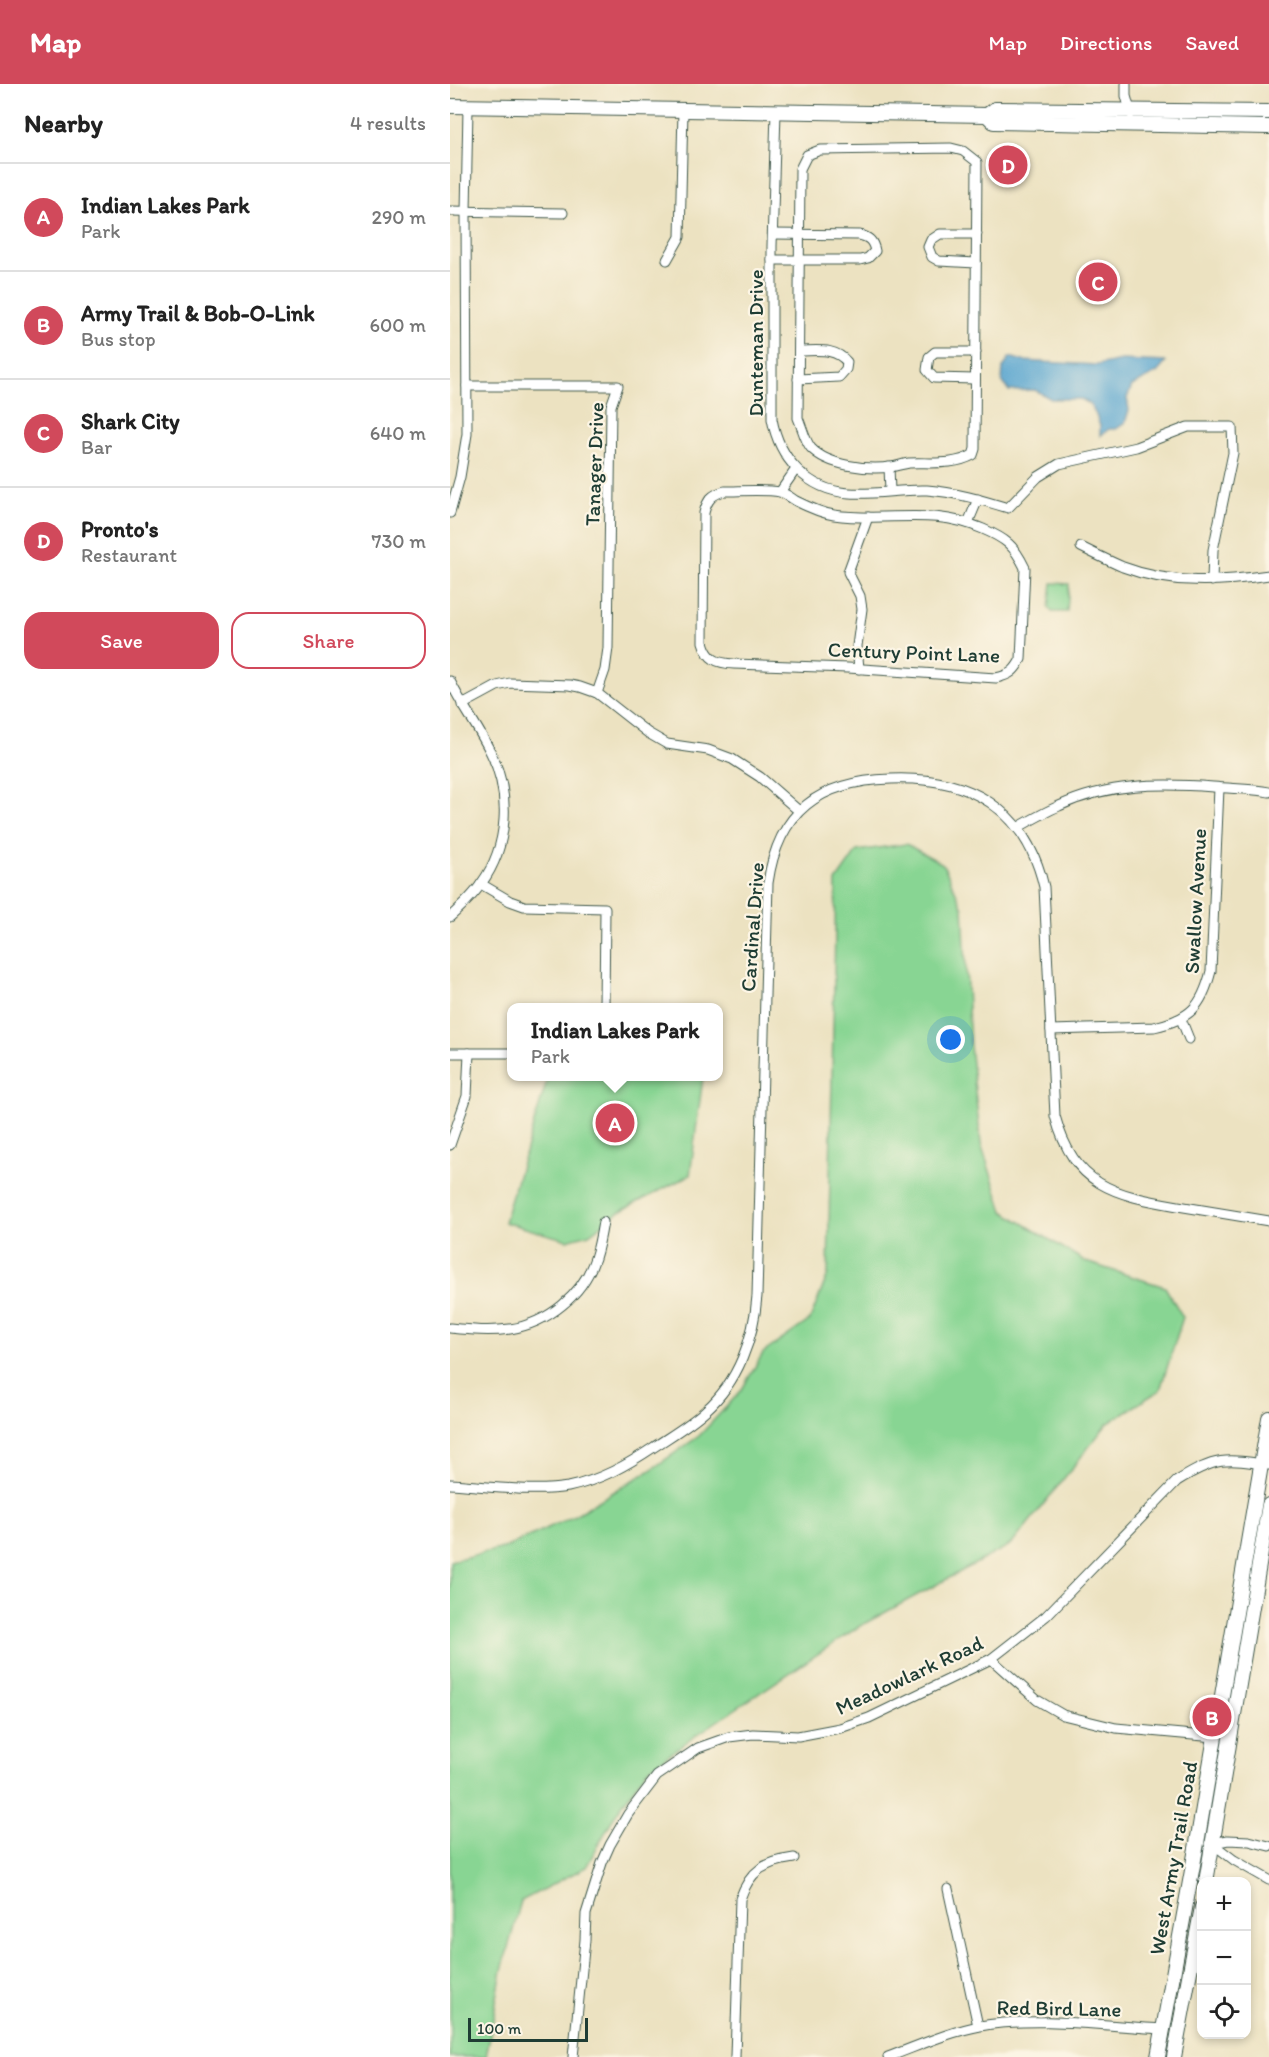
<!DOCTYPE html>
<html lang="en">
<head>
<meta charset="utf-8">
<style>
	body { margin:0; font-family:Itim,sans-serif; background:#f6f6f6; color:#222 }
	.controls { position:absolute; right:18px; bottom:18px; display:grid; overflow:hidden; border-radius:12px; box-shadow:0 3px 9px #0003 }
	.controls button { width:54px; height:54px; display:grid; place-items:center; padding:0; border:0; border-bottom:2px solid #e0e0e0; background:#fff; color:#222; font:30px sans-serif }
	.scale { position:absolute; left:18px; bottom:15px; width:120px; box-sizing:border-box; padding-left:6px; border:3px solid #1f3d34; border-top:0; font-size:16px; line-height:21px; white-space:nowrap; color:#1f3d34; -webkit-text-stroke:4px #fcf5e5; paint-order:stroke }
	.you { position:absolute; left:501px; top:956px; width:21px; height:21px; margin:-15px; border:4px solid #fff; border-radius:50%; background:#1a73e8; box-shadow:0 0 0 9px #1a73e833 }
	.badge { display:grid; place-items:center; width:39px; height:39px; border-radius:50%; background:#d1495b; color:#fff; font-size:20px; font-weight:700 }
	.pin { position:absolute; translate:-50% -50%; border:3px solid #fff; box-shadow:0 2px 6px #0006 }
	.popup { position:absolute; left:57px; top:919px; width:216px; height:78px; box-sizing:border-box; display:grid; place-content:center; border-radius:12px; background:#fff; filter:drop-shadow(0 2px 4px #0005); font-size:20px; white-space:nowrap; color:#767676 }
	.popup b { font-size:22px; color:#222 }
	.popup::after { content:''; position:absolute; left:50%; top:100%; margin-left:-12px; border:12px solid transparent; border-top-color:#fff }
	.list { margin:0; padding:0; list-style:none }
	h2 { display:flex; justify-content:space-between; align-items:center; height:78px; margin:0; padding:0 24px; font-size:26px }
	h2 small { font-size:20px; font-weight:400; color:#767676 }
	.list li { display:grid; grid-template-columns:39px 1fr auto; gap:18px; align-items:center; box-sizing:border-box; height:108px; padding:0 24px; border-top:2px solid #e0e0e0 }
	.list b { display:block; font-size:22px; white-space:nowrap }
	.list p { margin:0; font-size:20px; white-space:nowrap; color:#767676 }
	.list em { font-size:20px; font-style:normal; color:#767676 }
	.actions { display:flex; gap:12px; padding:18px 24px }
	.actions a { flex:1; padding:14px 0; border:2px solid #d1495b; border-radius:18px; text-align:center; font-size:21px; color:#d1495b }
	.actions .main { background:#d1495b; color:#fff }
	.icon { flex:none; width:33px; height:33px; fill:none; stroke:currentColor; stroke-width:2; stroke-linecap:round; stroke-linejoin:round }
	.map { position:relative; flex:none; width:819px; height:1973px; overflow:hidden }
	header { display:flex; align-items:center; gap:36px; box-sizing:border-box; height:84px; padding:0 30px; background:#d1495b; color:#fff }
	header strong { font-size:28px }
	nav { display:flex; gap:33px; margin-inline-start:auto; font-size:21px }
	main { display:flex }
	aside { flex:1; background:#fff }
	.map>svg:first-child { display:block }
</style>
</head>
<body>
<header>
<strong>Map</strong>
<nav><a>Map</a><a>Directions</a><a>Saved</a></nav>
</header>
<main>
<aside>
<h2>Nearby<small>4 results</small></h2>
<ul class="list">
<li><span class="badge">A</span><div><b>Indian Lakes Park</b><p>Park</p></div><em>290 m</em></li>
<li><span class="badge">B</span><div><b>Army Trail &amp; Bob-O-Link</b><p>Bus stop</p></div><em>600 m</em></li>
<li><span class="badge">C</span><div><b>Shark City</b><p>Bar</p></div><em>640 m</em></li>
<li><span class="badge">D</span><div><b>Pronto's</b><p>Restaurant</p></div><em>730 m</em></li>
</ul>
<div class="actions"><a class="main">Save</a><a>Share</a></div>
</aside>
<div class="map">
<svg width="819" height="1973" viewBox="0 0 819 1973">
	<rect width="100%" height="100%" fill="#fcf5e5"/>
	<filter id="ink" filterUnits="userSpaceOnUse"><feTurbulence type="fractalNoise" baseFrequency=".0167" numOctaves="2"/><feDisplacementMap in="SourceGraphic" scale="12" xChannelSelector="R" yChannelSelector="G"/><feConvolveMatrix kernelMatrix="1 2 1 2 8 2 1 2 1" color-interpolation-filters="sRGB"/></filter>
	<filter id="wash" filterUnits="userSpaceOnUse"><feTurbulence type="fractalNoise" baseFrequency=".008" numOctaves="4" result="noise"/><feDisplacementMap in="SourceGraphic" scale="24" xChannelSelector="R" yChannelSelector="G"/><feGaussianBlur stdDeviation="1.35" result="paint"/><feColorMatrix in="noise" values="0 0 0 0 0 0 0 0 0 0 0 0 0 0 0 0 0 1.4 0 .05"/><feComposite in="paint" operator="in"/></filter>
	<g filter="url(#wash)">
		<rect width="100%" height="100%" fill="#ece2c1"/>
		<g fill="#88d593" stroke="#548964" stroke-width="1.5">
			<path d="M602,499L619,500L617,528H602L599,524Z"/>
			<path d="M456,760L493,780L513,824L520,962L531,1060L553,1127L636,1178L715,1203L733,1233L710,1306L657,1340L562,1460L410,1542L248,1650L196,1687L165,1731L136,1783L71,1817L52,1886L36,1973H0V1477L57,1463L123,1432L199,1387L249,1352L291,1307L313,1269L360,1236L378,1190L386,797L407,767Z"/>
			<path d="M98,993H253L240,1091L169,1128L139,1150L117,1156L54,1138Z"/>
		</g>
		<path fill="#56a4cf" stroke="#3a7082" stroke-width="1.5" d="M560,273L573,277L647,281L671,276L716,278L708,288L682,302L677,314L679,326L675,339L666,345H659L650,352V342L646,331L640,320L631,315H601L585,306L559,307L552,297L553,284Z"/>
	</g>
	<g filter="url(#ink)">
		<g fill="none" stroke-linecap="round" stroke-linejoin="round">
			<defs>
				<g id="minor">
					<path d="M676,0V12L681,30"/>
					<path d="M326,27L322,162V335C329,374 357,406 399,409C425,411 451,405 477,406C505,408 532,416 558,424L588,393L609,380L686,363L738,343H782L783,369L763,466L762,497"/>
					<path d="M501,64L513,67L527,78L525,365L523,371C503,382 480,378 459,379C453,380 447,382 441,383C417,386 378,382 361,364C355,357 352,343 348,334L350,85L357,71L370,66Z"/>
					<path d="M0,127L113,129"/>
					<path d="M217,176L230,153L233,26"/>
					<path d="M322,176H410L418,174L425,167C423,157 419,153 409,151L323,150"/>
					<path d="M526,179L489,177L482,173L478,163L481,156L490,150H527"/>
					<path d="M348,295L389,293L396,285L397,278C385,263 367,267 349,267"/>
					<path d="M525,295L484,294L477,286L479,273L485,268H526"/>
					<path d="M17,302H168L161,322L158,564L155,586L147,609"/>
					<path d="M439,383L440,407"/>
					<path d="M275,407C290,407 317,405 330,408C335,409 341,414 346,417C358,423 371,429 384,431C438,439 480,422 533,445C556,455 564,461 575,484L571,575C565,587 560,591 546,594L398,584L284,580C267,579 258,576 253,558L254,429C257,416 262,410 275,407Z"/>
					<path d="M330,408L346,385"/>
					<path d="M0,429L10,393L17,350L16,128L18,23"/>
					<path d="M518,439L528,415"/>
					<path d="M631,463C645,470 659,477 673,483C720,501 771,498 819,491"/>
					<path d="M409,585L407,562L412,525L410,512L398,488L418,433"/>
					<path d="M0,597C12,622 29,644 41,669C61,710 59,762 31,800C23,812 11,823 0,833"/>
					<path d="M12,621L47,602L60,599L120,601L130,603L147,609L198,649L217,660L258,666L282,675L310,693L349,727"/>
					<path d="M567,744C581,736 595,728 609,722C658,699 710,699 763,703C782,705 801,704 819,708"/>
					<path d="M31,800L60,817L74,822L155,824L154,924"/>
					<path d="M731,935L739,955"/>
					<path d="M601,946L704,943C740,935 752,923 761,887L769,704"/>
					<path d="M0,969H62"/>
					<path d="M0,1061L17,1012L19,969"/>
					<path d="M0,1244C20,1246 40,1248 60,1245C98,1239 133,1211 145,1174C149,1162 151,1150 153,1138"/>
					<path d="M0,1400C36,1402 84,1409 118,1403C151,1396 177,1381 204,1363C222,1351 241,1340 256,1326C288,1298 304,1254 307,1212L318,799C328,727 370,697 441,695C518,692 576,724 594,803L605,1032C624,1102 664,1111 728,1122C759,1127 789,1132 819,1137"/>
					<path d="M541,1575L587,1616L613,1631L666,1644L765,1653"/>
					<path d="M759,1760L778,1756L799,1757L819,1762"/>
					<path d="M763,1760L784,1776L819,1796"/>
					<path d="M498,1805L528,1942"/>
					<path d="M123,1973L135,1856L136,1830L152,1779L160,1761L178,1730L207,1692L248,1664L279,1653L303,1650L348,1652L390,1644L419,1634L541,1575L596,1532L727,1397C766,1373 775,1374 819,1381"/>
					<path d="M285,1973L290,1815C300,1786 315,1778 344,1774"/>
					<path d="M438,1973C468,1962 498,1948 530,1942C586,1932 656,1942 714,1945"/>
				</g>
				<g id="secondary">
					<path d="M0,22L537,31L545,25L819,28"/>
					<path d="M537,31L544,38L819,43"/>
					<path d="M756,1798L819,1421"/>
					<path d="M708,1973L747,1759L819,1334"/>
					<path d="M724,1973L752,1823"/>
				</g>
			</defs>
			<use href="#minor" stroke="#3e5649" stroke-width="11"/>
			<use href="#secondary" stroke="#3e5649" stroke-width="16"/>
			<use href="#minor" stroke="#fff" stroke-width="9"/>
			<use href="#secondary" stroke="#fff" stroke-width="14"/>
		</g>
	</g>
	<g text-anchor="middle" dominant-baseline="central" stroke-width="4.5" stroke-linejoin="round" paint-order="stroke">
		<g font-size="21" fill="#1f3d34" stroke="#fcf5e5">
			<text transform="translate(305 259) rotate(-90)">Dunteman Drive</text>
			<text transform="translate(144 380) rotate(-88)">Tanager Drive</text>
			<text transform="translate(464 568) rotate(2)">Century Point Lane</text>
			<text transform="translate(745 817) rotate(-87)">Swallow Avenue</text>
			<text transform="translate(302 843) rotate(-86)">Cardinal Drive</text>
			<text transform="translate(459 1591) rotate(-25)">Meadowlark Road</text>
			<text transform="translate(723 1774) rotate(-80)">West Army Trail Road</text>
			<text transform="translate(609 1924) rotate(1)">Red Bird Lane</text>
		</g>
	</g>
</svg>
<div class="controls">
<button>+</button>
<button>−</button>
<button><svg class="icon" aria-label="locate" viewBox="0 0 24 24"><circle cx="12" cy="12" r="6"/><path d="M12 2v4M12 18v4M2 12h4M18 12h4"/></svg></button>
</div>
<div class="scale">100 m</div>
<div class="you"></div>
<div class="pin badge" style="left:165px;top:1039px">A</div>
<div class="popup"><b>Indian Lakes Park</b>Park</div>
<div class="pin badge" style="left:762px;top:1633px">B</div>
<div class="pin badge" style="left:648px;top:198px">C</div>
<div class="pin badge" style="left:558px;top:81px">D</div>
</div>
</main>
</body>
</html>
